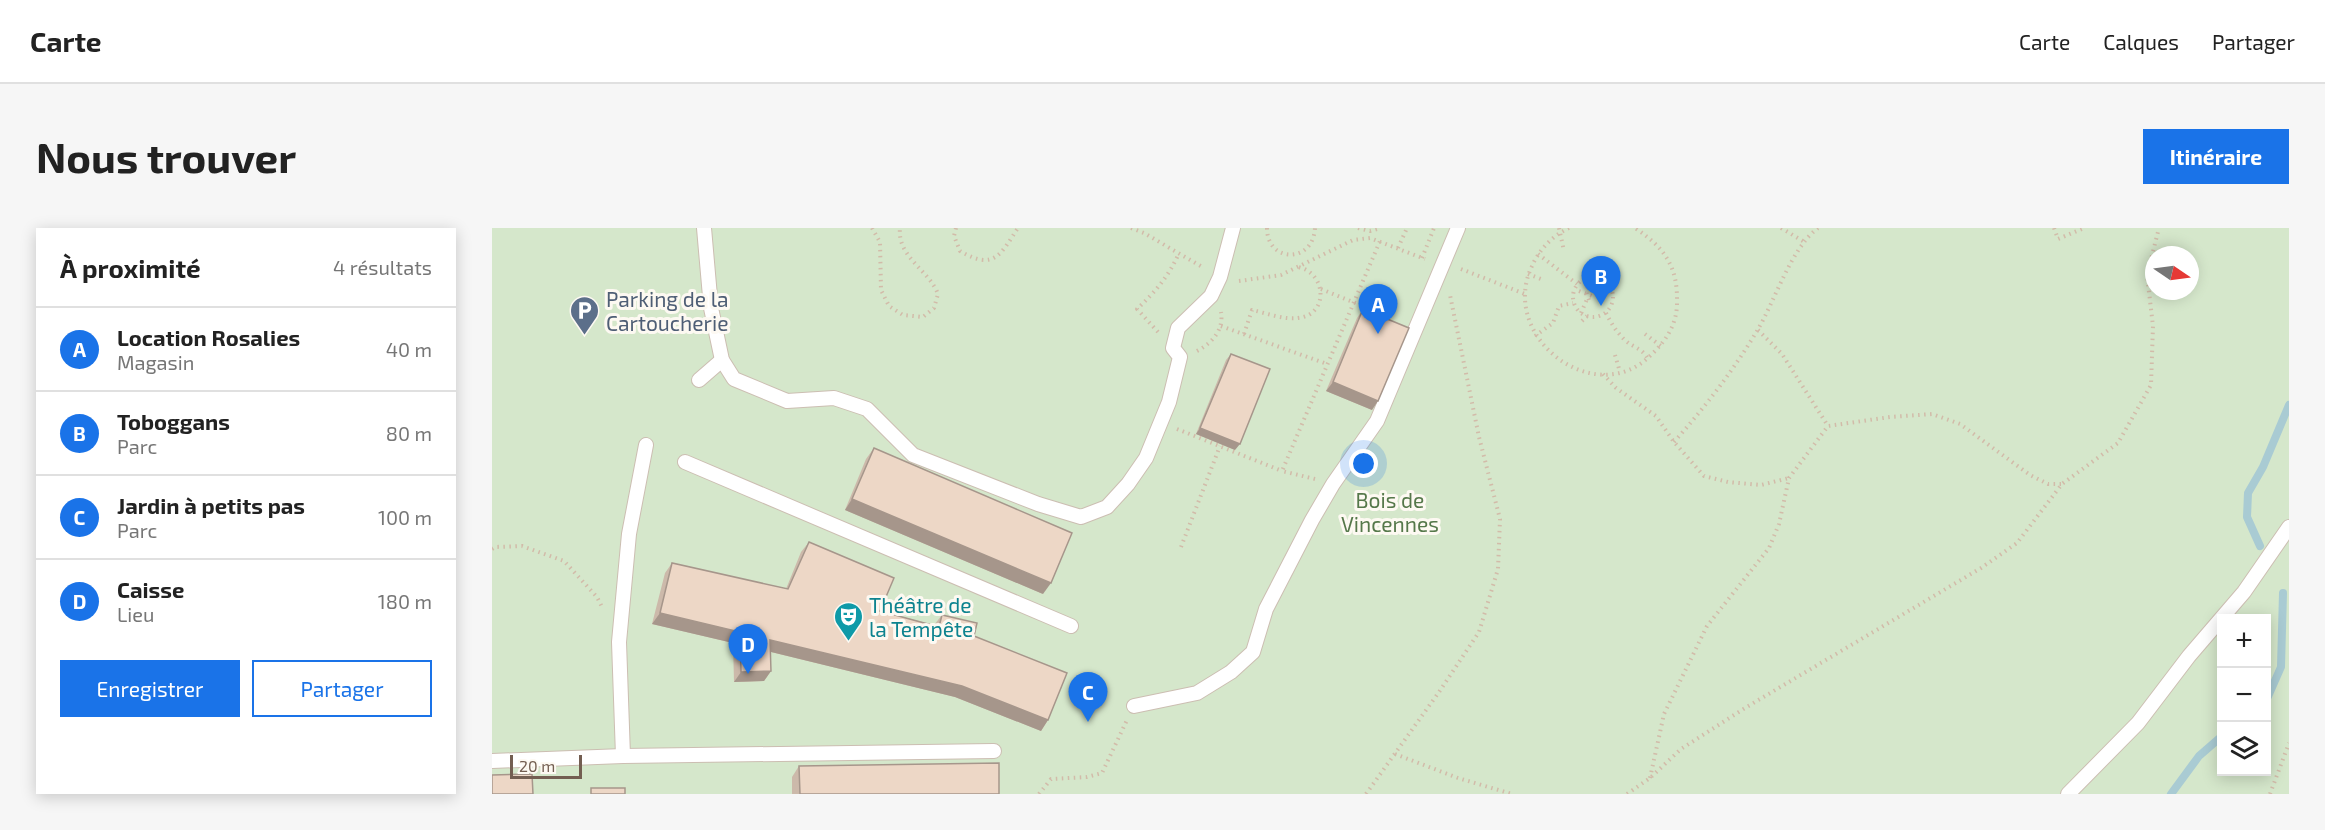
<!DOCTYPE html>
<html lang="fr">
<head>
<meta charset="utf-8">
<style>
	body { margin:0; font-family:"Exo 2",sans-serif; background:#f6f6f6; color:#222 }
	.controls { position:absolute; right:18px; bottom:18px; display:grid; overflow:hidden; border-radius:0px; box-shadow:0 3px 15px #0003 }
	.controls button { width:54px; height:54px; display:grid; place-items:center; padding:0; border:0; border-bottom:2px solid #e0e0e0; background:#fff; color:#222; font:30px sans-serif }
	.compass { position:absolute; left:1653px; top:18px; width:54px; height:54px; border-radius:50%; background:#fff; box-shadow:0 3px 15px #0003; rotate:103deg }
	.scale { position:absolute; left:18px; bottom:15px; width:72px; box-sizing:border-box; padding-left:6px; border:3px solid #735e51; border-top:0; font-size:16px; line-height:21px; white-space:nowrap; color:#735e51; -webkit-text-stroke:4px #fdf9f2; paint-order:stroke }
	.you { position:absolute; left:872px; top:236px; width:21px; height:21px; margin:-15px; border:4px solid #fff; border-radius:50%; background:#1a73e8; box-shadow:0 0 0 9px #1a73e833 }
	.badge { display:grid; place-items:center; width:39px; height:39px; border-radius:50%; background:#1a73e8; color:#fff; font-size:20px; font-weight:700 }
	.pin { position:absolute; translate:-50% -50px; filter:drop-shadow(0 2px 3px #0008) }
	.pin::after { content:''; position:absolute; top:32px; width:21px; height:18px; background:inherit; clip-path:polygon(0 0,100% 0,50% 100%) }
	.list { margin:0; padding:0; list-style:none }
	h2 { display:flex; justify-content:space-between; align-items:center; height:78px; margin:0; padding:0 24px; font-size:26px }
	h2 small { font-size:20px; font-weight:400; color:#767676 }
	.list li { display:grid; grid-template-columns:39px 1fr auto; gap:18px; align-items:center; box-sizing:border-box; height:84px; padding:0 24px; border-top:2px solid #e0e0e0 }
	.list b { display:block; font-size:22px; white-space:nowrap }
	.list p { margin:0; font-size:20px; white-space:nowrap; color:#767676 }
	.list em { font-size:20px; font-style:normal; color:#767676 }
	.actions { display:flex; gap:12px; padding:18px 24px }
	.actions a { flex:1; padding:14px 0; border:2px solid #1a73e8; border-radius:0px; text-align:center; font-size:21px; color:#1a73e8 }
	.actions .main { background:#1a73e8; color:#fff }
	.icon { flex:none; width:33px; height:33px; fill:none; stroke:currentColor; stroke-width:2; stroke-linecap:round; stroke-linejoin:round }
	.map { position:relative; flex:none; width:1797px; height:566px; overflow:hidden; border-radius:0px }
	header { display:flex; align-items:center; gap:36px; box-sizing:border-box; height:84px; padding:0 30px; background:#fff; border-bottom:2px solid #e0e0e0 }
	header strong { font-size:28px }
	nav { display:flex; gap:33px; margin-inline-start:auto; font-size:21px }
	.intro { display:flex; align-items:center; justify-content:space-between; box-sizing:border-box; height:144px; padding:0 36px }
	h1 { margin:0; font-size:42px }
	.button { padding:15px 27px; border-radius:0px; background:#1a73e8; color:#fff; font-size:21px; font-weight:700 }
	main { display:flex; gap:36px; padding:0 36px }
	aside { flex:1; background:#fff; border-radius:0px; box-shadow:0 3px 15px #0003 }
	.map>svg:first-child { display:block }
</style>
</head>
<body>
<header>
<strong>Carte</strong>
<nav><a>Carte</a><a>Calques</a><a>Partager</a></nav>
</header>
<div class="intro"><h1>Nous trouver</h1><a class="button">Itinéraire</a></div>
<main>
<aside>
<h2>À proximité<small>4 résultats</small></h2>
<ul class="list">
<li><span class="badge">A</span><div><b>Location Rosalies</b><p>Magasin</p></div><em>40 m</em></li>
<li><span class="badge">B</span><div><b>Toboggans</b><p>Parc</p></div><em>80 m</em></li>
<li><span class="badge">C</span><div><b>Jardin à petits pas</b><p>Parc</p></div><em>100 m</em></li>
<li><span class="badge">D</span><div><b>Caisse</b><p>Lieu</p></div><em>180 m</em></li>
</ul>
<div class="actions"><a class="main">Enregistrer</a><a>Partager</a></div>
</aside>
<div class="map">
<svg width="1797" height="566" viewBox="0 0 1797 566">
	<rect width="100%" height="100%" fill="#fbf5eb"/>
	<path fill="#d5e7cb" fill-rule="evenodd" d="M0,0H1797V566H0ZM1662,27H1698V63H1662ZM1730,391H1774V544H1730Z"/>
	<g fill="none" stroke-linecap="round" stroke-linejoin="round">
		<g stroke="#a9cbd3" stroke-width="8">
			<path d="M1768,318L1755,289L1756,265L1771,239L1797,177"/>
			<path d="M1774,473L1789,439L1791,365"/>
			<path d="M1679,566L1707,528L1730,508"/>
		</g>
		<defs>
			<g id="service">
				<path d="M212,0L219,80L230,132L242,151L295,173L342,170L375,181L421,227L546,276L589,289L615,279L636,256L654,230L677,174L688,129L681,120L686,100L719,68L728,49L741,0"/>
				<path d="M207,152L230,132"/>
				<path d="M193,234L579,398"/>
				<path d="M642,478L705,465L739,444L761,424L774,381L820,292L841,256L885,193L966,0"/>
				<path d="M131,528L127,414L137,306L154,217"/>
				<path d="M0,533L131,528L502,523"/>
				<path d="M1576,566L1646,495L1697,428L1752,364L1797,299"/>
			</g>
		</defs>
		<use href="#service" stroke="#ccbeb2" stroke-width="16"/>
		<g stroke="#d2bba9" stroke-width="4" stroke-dasharray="1.5 4.5" stroke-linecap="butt">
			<path d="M380,0L388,14L389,62L397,78L411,87L431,89L442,80L446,66C437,42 405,29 408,0"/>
			<path d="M464,0L462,8L468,23C503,44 509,25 526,0"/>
			<path d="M639,0L652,5L712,40"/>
			<path d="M775,0C775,35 821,36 823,0"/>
			<path d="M866,0L878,3L889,0"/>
			<path d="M1067,0L1072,23"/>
			<path d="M1077,0C1061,7 1047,22 1040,38C1006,109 1103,183 1159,127C1174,113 1185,96 1185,75C1186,39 1173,20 1143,0"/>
			<path d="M1289,0L1311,13"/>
			<path d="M1562,0L1566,11L1592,0"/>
			<path d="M906,20L915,0"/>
			<path d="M1046,26L1085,56"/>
			<path d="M930,30L942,0"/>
			<path d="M969,41L1033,66"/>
			<path d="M1036,46L1049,51"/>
			<circle cx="1101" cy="69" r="20"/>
			<path d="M747,53L789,47L861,12L878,10L933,31"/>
			<path d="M829,61L873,79"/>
			<path d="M1087,63L1100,68"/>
			<path d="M1097,72L1094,64L1100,49"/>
			<path d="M1089,85L1096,69"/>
			<path d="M1114,85C1119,95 1125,105 1134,113C1142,120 1150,120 1156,131"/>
			<path d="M1090,93L1095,88"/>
			<path d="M729,98L835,136"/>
			<path d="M1266,102L1290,126L1336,198"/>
			<path d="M666,104L645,81C663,64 677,48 687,25"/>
			<path d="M752,106L760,82C774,85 792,92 806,90C837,87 835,45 806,39"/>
			<path d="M1153,106L1169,118"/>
			<path d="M1043,108L1061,95L1067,78L1081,75"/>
			<path d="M705,123C720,115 732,102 729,84"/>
			<path d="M1123,127L1128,144"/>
			<path d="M1111,146L1124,160L1164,188L1182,214L1212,248L1236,254L1269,257L1297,250"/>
			<path d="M685,201L790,243"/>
			<path d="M1182,214C1213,179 1241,143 1265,103C1283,73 1299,20 1326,0"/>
			<path d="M823,251L790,243L888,13"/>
			<path d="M689,319L728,218"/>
			<path d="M0,321L3,319L30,318L72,333L105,369L111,381"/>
			<path d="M903,526L966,550L1020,566"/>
			<path d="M1158,550L1172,486L1215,398L1277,320L1287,296L1297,250L1336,198L1398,189L1440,186L1468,196L1538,247L1556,256H1569"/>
			<path d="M547,566L559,551L595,549L610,545L635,492"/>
			<path d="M874,566L947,464L987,404L1006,341L1008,291L987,209L958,67"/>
			<path d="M1135,566L1158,550L1189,521L1253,480L1489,340L1525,315L1570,256L1626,215L1659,157L1661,98L1655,47L1667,0"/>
			<path d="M1778,566L1797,515"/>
		</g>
		<use href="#service" stroke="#fff" stroke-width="14"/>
	</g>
	<g fill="#ccb9aa">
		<path d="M871,81L880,182L834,163L865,90Z"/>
		<path d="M739,126L743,222L704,206L734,132Z"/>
		<path d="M382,220L551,366L353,282L374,231Z"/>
		<path d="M317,314L388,383L442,397L450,387L482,408L556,492L549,503L463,469L279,424V443L272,453L242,454L241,415L160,396L173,345L180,335L294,361L309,324Z"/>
		<path d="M307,538L507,566H300V549Z"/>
	</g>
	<g fill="#a6968b">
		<path d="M841,154L886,173L880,182L834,163Z"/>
		<path d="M708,200L748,216L743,222L704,206Z"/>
		<path d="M360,271L559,355L551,366L353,282Z"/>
		<path d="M168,385L248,404L241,415L160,396Z"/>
		<path d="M278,412L470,458L556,492L549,503L463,469L271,422Z"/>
		<path d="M279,443L272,453L242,454L249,444Z"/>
	</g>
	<g fill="#edd7c6" stroke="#a6968b" stroke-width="1.5">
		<path d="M871,81L917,100L886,173L841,154Z"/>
		<path d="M739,126L778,141L748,216L708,200Z"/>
		<path d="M382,220L580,305L559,355L360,271Z"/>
		<path d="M317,314L402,350L388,383L447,399L450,387L485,395L482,408L575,445L556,492L470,458L278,412L279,443L249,444L248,404L168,385L180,335L296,361Z"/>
		<path d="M507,535V566H308L307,538Z"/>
		<path d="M40,546L41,566H0V547Z"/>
		<rect x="99" y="560" width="34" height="6"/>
	</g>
	<defs>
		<symbol id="parking-pin" viewBox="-11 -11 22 30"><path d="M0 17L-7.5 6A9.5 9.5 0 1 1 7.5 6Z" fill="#5c6f8a" stroke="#fdf9f2"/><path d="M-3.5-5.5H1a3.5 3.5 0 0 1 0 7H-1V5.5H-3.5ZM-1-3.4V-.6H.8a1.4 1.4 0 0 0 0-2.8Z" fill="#fff"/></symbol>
		<symbol id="theatre-pin" viewBox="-11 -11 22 30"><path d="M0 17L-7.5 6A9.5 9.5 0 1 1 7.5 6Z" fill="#0f9aa8" stroke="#fdf9f2"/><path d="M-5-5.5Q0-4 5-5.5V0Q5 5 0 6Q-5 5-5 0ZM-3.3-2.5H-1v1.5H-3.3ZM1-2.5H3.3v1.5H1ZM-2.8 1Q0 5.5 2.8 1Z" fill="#fff"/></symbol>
	</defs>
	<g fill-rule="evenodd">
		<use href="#parking-pin" x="76" y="66" width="33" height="45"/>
		<use href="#theatre-pin" x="340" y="372" width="33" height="45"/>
	</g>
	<g text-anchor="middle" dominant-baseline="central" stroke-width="6" stroke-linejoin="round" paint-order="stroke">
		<g font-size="21" fill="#4e5e75" stroke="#fdf9f2" text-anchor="start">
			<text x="114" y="70">Parking de la<tspan x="114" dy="24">Cartoucherie</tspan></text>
		</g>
		<g font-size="21" fill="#55784a" stroke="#fdf9f2">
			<text x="898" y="271">Bois de<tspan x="898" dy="24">Vincennes</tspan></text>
		</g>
		<g font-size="21" fill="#0d838f" stroke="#fdf9f2" text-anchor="start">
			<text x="377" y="376">Théâtre de<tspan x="377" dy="24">la Tempête</tspan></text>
		</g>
	</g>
</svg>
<div class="controls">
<button>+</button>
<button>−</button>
<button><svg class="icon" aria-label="layers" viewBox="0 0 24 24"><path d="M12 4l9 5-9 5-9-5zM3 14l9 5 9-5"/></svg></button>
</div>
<svg class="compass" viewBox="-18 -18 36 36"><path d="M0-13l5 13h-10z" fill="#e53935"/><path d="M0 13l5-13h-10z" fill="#767676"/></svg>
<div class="scale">20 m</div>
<div class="you"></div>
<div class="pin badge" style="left:886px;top:106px">A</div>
<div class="pin badge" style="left:1109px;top:78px">B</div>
<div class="pin badge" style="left:596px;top:494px">C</div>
<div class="pin badge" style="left:256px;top:446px">D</div>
</div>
</main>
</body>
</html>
